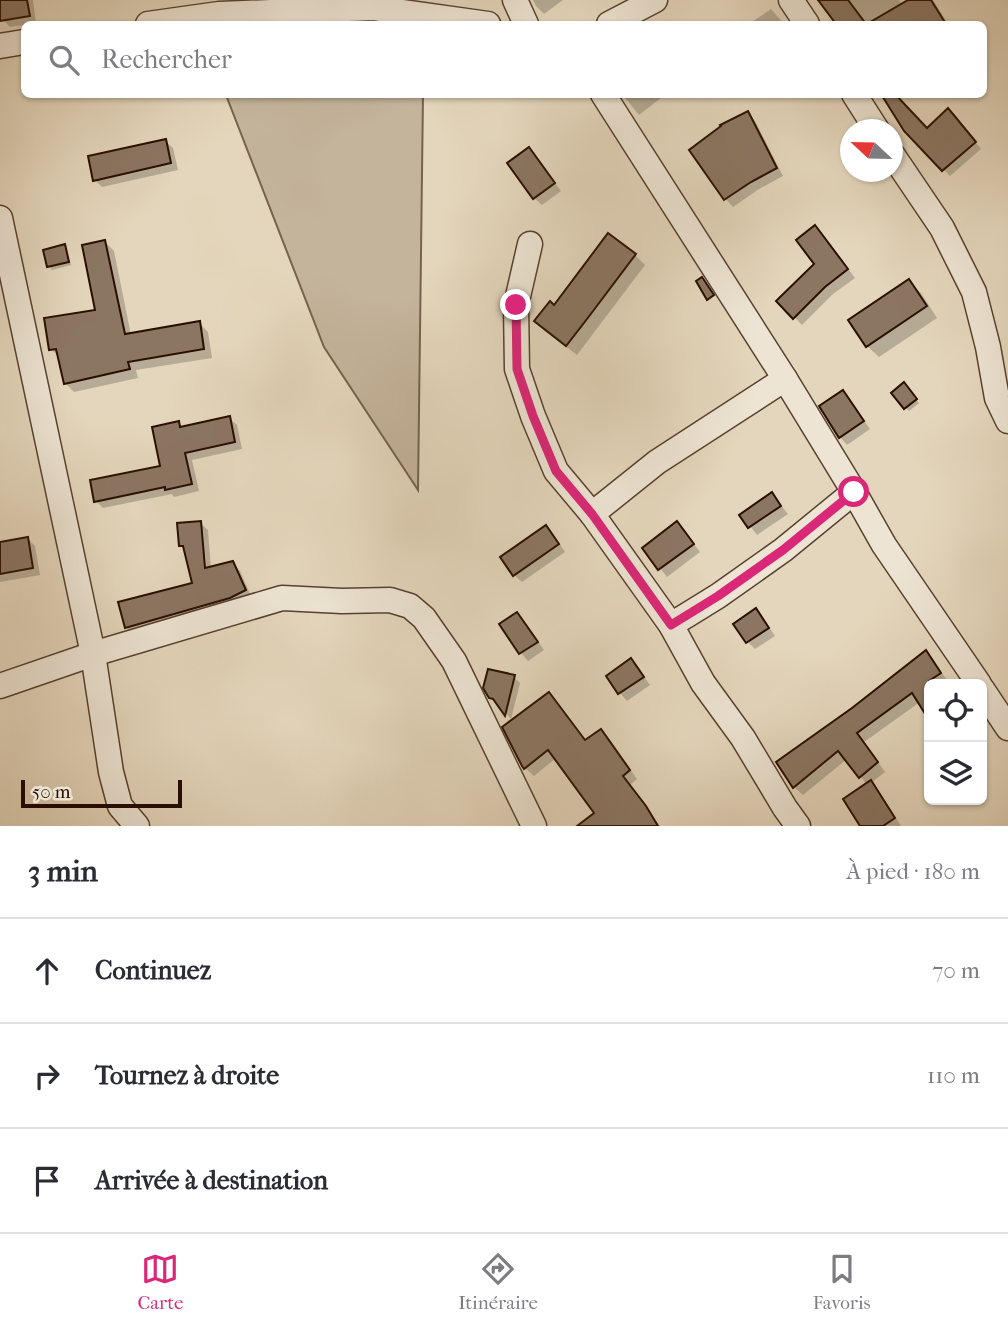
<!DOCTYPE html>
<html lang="fr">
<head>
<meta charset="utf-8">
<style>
	body { margin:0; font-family:"IM FELL French Canon",serif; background:#f7f7f7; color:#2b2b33 }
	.controls { position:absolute; right:21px; bottom:21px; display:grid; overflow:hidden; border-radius:10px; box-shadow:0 2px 5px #0004 }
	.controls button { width:63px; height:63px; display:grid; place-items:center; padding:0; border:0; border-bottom:2px solid #e1e1e2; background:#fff; color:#2b2b33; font:35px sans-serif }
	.compass { position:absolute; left:840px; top:119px; width:63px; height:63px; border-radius:50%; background:#fff; box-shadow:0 2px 5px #0004; rotate:292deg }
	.scale { position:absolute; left:21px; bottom:18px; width:161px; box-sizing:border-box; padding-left:7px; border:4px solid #2a0f00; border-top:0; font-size:19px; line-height:24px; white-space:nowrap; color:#2a0f00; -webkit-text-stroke:5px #ede4d3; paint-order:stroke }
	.stop { position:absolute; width:21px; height:21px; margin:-16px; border:5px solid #db2777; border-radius:50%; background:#fff }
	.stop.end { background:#db2777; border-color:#fff; box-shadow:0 2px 7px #0008 }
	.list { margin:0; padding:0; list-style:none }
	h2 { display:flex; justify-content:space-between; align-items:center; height:91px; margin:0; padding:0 28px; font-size:30px }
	h2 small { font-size:23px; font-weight:400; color:#7c7c81 }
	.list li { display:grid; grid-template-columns:46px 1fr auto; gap:21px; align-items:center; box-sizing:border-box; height:105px; padding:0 28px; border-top:2px solid #e1e1e2 }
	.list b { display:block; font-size:26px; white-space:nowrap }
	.list em { font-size:23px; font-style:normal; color:#7c7c81 }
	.icon { flex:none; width:38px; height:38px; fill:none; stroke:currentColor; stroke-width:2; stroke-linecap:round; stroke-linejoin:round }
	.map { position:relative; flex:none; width:1008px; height:826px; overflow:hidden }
	.search { position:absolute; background:#fff; box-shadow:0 2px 5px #0004; left:21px; right:21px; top:21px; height:77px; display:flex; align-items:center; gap:18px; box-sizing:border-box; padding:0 24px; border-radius:10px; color:#7c7c81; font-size:26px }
	.sheet { height:406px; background:#fff }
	nav { display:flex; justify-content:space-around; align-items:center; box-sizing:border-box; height:98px; border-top:2px solid #e1e1e2; background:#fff; font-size:19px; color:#7c7c81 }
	nav a { display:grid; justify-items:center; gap:4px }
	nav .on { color:#db2777 }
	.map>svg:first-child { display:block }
</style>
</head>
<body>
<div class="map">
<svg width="1008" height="826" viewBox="0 0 1008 826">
	<rect width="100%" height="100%" fill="#e4d6bc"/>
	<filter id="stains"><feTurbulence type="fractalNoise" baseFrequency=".00286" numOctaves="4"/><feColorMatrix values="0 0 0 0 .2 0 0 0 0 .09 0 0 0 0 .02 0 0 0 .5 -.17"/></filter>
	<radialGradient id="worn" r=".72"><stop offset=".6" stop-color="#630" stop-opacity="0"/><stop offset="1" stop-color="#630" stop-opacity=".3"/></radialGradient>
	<path fill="#c4b49c" stroke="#77624e" stroke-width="2" d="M226,95H423L418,490L324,347Z"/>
	<g fill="#0003">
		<path d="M0,0H33L36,23L10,27L3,20Z"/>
		<path d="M533,0H563L544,14L536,6Z"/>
		<path d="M821,0H899L902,5L911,0H933L948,24H839Z"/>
		<path d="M771,9L784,24H749Z"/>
		<path d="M622,94H666L639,115Z"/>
		<path d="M748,113L755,121L783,176L759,189L733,207L726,199L691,150Z"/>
		<path d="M954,117L981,149L950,176L905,130L927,131Z"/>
		<path d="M165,141L173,148L178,170L102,187L95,180Z"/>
		<path d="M529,150L536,157L561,191L542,205L534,198Z"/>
		<path d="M815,228L823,235L855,278L833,294L802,325L779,301L817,264Z"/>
		<path d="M105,242L114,251L131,335L199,323L208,332L212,358L136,370L138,378L74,392L65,383L59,357L51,349L97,311Z"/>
		<path d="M64,246L67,249L71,265L52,270L49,266Z"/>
		<path d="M635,255L645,265L577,355L547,332L537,321L554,307Z"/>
		<path d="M909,281L921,293L937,318L879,357L867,346Z"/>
		<path d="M907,388L919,403L909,411L893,393Z"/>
		<path d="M842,392L850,400L870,429L847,445L840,437Z"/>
		<path d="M229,418L237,425L242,449L192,460L199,491L174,497L172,494L103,508L96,501L162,467L178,423L183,428Z"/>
		<path d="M772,494L788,514L757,535L742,516Z"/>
		<path d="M200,523L208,530L211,568L232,563L240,571L252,598L134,635L126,627L194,584L185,550L181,546Z"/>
		<path d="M546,527L553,534L565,552L522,582L514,575Z"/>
		<path d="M684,531L700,552L667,577L644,548Z"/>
		<path d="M28,539L35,546L40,575L0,582V544Z"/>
		<path d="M756,611L763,618L775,636L755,649L748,642Z"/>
		<path d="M517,614L524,621L544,650L528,661L521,653L501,625Z"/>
		<path d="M925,653L934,661L948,682L945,684H929V716L920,702L864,742L885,772L871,783L878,790L901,826H862L867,785L847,759L803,795L794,787L853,709Z"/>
		<path d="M631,660L638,668L650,685L627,701L620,693L608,676Z"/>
		<path d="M514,677L520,683L511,719L499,704L490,697Z"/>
		<path d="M549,694L557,702L586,742L601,731L609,739L637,779L630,785L660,826H580L596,813L556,758L534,776L525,768L505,727Z"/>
	</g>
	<g fill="#8b7662" stroke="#2a0f00" stroke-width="2">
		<path d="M0,0H27L30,16L0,21Z"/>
		<path d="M818,0H848L866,24H836Z"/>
		<path d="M908,0H931L946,24H867Z"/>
		<path d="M881,94H895L927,128L948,108L976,142L942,171L904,131Z"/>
		<path d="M748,111L777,168L751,182L724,200L689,150L721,126L720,125Z"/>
		<path d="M166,139L171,163L93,181L88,156Z"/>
		<path d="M529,147L555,183L533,199L507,163Z"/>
		<path d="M815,225L848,269L825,287L793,319L776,301L814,264L796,240Z"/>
		<path d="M608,233L636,254L587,319L566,346L534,321L550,301L554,305Z"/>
		<path d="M105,240L125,334L200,321L204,349L128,362L130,369L64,384L56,349L49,350L44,318L95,310L82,245Z"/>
		<path d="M65,244L69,262L47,267L43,250Z"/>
		<path d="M702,277L714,295L707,300L696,281Z"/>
		<path d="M909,279L927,306L866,347L848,320Z"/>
		<path d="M904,382L917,399L904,409L891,393Z"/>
		<path d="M843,390L864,421L839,438L819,406Z"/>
		<path d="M230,416L235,442L185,453L192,484L165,490V487L94,502L90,480L160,466L152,427L179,421L180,427Z"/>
		<path d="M772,492L781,506L748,528L739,515Z"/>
		<path d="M201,521L205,568L233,561L246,590L230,598L125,628L118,602L192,583L183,546H179L177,523Z"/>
		<path d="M677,521L694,544L658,570L642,548Z"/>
		<path d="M546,525L559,544L513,576L500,557Z"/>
		<path d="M28,537L33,568L0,574V542Z"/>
		<path d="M756,608L769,628L746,643L733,624Z"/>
		<path d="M517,612L538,642L519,654L499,624Z"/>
		<path d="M926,650L941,673L929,681V720L912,693L857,733L878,762L859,778L838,751L793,788L776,762L852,708Z"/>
		<path d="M631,658L644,677L618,694L606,676Z"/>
		<path d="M488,669L515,675L505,716L493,699L489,698L483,688Z"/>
		<path d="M549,692L585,740L601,729L630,770L623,776L646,806L658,826H577L594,813L548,750L524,769L522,766L502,727Z"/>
		<path d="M871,780L895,818L883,826H860L843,799Z"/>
	</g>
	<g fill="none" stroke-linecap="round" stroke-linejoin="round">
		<defs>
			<g id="minor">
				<path d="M515,0L526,24"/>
				<path d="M791,0L807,24"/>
				<path d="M148,24L219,14L374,8L488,24"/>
				<path d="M609,24L655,0"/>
				<path d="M0,46L24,42"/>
				<path d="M603,94L785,379L854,492L884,545L979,684"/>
				<path d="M854,94L877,130"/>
				<path d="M892,154L942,228L974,292L988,347L997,398L1008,421"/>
				<path d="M0,218L93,654L111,772L120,806L137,826"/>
				<path d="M530,244L516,305L517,369L533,416L556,471L592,514L671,625L703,683L743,738L785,808L798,826"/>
				<path d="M592,514L657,462L785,379"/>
				<path d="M671,625L718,596L783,550L854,492"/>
				<path d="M0,686L93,654L282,598L342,601L390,600L410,606L424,618L454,661L534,826"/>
				<path d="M982,689L1008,728"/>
			</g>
		</defs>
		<use href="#minor" stroke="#58412f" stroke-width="27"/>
		<use href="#minor" stroke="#ede4d3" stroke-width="24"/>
	</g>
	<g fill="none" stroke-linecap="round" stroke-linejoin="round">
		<path stroke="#db2777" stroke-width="9" d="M516,305L517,369L533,416L556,471L592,514L671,625L718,596L783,550L854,492"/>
	</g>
	<rect width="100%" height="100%" filter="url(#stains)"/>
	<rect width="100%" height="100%" fill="url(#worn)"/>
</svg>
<div class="controls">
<button><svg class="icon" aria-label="locate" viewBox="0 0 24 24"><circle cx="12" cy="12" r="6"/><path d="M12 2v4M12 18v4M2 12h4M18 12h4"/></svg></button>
<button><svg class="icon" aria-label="layers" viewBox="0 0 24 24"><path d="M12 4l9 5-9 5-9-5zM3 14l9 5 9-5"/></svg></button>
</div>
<svg class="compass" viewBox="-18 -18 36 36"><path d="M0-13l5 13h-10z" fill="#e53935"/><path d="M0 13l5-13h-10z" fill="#7c7c81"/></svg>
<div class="scale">50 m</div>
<div class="stop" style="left:854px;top:492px"></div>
<div class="stop end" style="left:516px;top:305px"></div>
<div class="search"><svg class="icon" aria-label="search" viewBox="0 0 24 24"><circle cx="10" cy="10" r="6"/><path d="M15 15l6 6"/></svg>Rechercher</div>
</div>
<section class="sheet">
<h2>3 min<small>À pied · 180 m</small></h2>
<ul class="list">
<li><svg class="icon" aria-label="ahead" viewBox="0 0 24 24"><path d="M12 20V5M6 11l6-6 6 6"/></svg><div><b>Continuez</b></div><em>70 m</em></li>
<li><svg class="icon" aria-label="right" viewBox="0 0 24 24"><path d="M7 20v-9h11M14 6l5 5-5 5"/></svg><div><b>Tournez à droite</b></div><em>110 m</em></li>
<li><svg class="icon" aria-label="arrive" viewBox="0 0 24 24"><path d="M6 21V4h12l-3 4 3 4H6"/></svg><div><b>Arrivée à destination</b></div></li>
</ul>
</section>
<nav>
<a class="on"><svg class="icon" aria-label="map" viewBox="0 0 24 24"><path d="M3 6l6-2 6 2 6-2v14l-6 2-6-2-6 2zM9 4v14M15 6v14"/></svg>Carte</a>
<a><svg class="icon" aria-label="directions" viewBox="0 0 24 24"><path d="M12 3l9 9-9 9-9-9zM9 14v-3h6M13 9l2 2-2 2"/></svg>Itinéraire</a>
<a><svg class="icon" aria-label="saved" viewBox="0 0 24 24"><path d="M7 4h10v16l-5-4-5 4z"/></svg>Favoris</a>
</nav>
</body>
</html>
